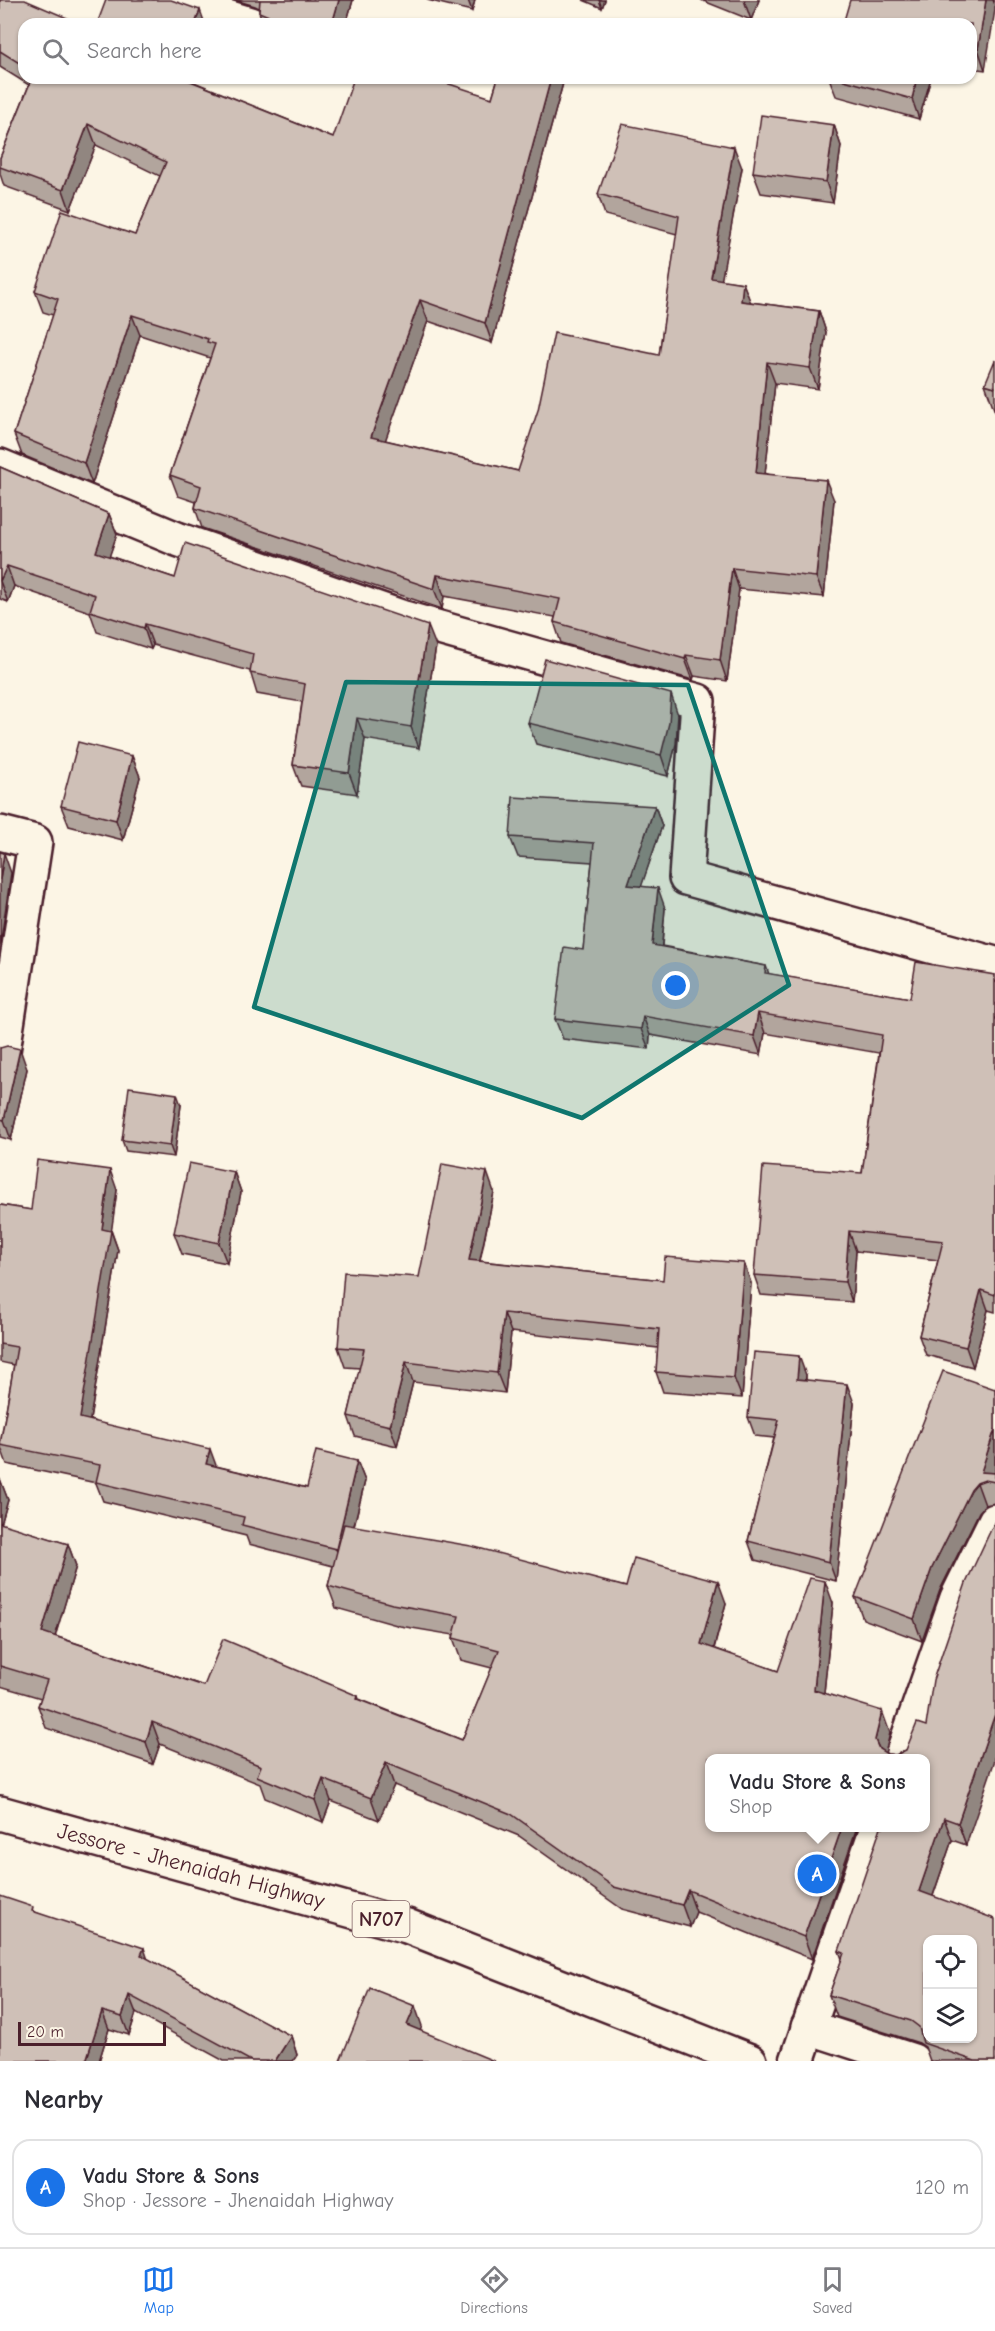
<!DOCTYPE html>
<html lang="en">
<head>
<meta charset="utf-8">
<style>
	body { margin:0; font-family:"Comic Neue",sans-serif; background:#f7f7f7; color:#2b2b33 }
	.controls { position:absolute; right:18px; bottom:18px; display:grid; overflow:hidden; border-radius:12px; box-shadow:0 2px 4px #0004 }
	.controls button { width:54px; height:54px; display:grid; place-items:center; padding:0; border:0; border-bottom:2px solid #e1e1e2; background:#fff; color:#2b2b33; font:30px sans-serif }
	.scale { position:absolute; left:18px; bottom:15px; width:148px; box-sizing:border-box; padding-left:6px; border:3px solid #4a1f2b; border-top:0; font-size:16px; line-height:21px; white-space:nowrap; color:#4a1f2b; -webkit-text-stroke:4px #fcf5e5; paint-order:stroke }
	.you { position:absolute; left:676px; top:986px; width:21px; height:21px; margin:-15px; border:4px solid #fff; border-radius:50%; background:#1a73e8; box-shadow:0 0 0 9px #1a73e833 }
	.badge { display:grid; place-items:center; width:39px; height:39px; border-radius:50%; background:#1a73e8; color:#fff; font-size:20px; font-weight:700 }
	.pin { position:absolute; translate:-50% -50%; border:3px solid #fff; box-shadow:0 2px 6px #0006 }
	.popup { position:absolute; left:705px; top:1754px; width:225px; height:78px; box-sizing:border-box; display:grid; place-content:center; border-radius:12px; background:#fff; filter:drop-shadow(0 2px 4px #0005); font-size:20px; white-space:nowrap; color:#7c7c81 }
	.popup b { font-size:22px; color:#2b2b33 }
	.popup::after { content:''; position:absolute; left:50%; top:100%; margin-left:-12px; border:12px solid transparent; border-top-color:#fff }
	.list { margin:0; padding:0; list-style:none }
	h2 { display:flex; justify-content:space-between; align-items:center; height:78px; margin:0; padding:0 24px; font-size:26px }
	h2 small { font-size:20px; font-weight:400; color:#7c7c81 }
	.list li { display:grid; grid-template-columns:39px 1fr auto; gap:18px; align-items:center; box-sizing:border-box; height:96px; margin:0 12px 12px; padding:0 12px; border:2px solid #e1e1e2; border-radius:18px }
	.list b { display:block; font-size:22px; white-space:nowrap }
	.list p { margin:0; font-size:20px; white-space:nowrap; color:#7c7c81 }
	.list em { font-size:20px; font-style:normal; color:#7c7c81 }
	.icon { flex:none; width:33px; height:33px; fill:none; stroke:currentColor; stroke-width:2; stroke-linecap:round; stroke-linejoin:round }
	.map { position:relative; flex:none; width:995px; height:2061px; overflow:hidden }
	.search { position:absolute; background:#fff; box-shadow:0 2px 4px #0004; left:18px; right:18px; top:18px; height:66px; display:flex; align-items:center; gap:15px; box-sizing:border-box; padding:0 21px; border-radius:18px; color:#7c7c81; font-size:22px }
	.sheet { height:186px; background:#fff }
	nav { display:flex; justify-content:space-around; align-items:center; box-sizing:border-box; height:84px; border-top:2px solid #e1e1e2; background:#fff; font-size:16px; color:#7c7c81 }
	nav a { display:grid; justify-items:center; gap:3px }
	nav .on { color:#1a73e8 }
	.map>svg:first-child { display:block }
</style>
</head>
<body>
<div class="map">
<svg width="995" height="2061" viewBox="0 0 995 2061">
	<rect width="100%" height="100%" fill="#fcf5e5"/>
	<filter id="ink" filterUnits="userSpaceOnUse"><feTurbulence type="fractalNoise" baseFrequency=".0167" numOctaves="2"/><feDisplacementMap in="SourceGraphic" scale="12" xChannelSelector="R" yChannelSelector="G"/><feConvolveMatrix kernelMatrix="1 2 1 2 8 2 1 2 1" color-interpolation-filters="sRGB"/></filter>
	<g filter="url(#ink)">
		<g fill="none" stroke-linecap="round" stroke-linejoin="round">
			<defs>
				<g id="minor">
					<path d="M171,0L250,24"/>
					<path d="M0,466L177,539L404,618L698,701L686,878L995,964"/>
					<path d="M0,833L35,842L3,1051H0"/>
					<path d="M901,1758L957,1598L995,1521"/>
					<path d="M808,2027L913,2061"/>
					<path d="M797,2061L877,1828"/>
				</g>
				<path id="highway" d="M0,1813L407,1926L750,2061"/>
			</defs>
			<use href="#minor" stroke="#4a1f2b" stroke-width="38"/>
			<use href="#highway" stroke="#4a1f2b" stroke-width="38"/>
			<use href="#minor" stroke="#fcf5e5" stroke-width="33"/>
			<use href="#highway" stroke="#fcf5e5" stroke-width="33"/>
		</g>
		<g fill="#b2a59d" stroke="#4a1f2b" stroke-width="1.5">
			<path d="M0,0L24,24V78H190L189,80L333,138L405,79L492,98L498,78H561L563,83L492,343L428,321L385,440L518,471L659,355L677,234L605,215L598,194L742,168L721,280L743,283L750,302L819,311L826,332L818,389L775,383L765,473L834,500L824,597L739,589L727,681L694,676L693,680L561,643L554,622L555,617L444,596L442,609L202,528L195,508L196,502L178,496L170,475L210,358L140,335L92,484L22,455L14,434L53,315L43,312L35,291L135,235L160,176L96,145L70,210L4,186L0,174V158L29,85L0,67Z"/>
			<path d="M235,0H353L346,24H263L259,12V8L255,6Z"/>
			<path d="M427,0H475L472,11Z"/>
			<path d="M583,0H605L602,8Z"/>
			<path d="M701,0H759L751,20Z"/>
			<path d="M993,0L985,70L971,68V24Z"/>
			<path d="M829,78H931L919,119L836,96Z"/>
			<path d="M834,125L841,146L833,203L761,193L753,172Z"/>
			<path d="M985,384L995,387V412Z"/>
			<path d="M0,467L109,514L117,534L109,556L175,578L436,646L419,748L365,739L357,794L301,786L293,765L302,702L257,694L250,671L153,645L151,649L97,632L90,612L14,586L8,602L0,599Z"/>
			<path d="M678,715L676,744L668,776L536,744L528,723Z"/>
			<path d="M132,756L140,777L123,840L69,826L61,806Z"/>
			<path d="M655,806L662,826L641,886L665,908L662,946L766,966L769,974L910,998L995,975V1312L988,1310L973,1367L926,1355L919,1336L938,1260L856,1251L852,1302L761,1295L754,1275L862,1173L879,1053L765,1033L761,1055L650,1035L649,1049L563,1039L555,1019L583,950L592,862L518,857L510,837Z"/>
			<path d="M0,1048L27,1069L11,1140L0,1137Z"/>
			<path d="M181,1105L174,1157L126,1151L122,1140Z"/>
			<path d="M234,1172L241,1192L227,1263L182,1254L174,1233Z"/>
			<path d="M117,1190L111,1230L118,1250L90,1420L216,1466L307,1488L357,1461L365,1481L354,1526L626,1587L726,1603L714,1649L778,1671L833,1603L824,1693L890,1733L885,1752L887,1754L896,1755L906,1750L926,1726L966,1845L952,1840L933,1896L995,2061H930L925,2047L919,2043L837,2017L829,1995L842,1959L839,1951L925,1758H709L857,1827L812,1959L696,1912L690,1927L622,1909L519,1836L394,1785L379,1820L331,1801L323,1822L265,1798L260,1784L160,1744L153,1764L46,1728L38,1706L41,1698L0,1686V1479L8,1500L1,1524L68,1544L76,1566L55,1636L204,1686L358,1696L359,1699L462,1740L492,1668L461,1660L453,1638L454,1635L400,1626L336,1608L328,1586L333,1566L249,1544L246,1536L103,1501L96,1483L7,1464L0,1445L14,1365L0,1362V1205L31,1210Z"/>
			<path d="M494,1192L480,1261L663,1280L744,1263L751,1283L742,1398L663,1392L656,1372L658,1348L511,1332L505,1393L413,1382L397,1446L355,1436L348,1416L360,1368L345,1367L338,1347L419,1277Z"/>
			<path d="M806,1375V1380L854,1403L836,1581L755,1560L748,1541L774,1438L755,1436L748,1417Z"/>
			<path d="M995,1389V1503L985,1505L979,1512L940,1590L922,1641L863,1619L855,1597Z"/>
			<path d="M35,1912L148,1959L291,2036L297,2055L293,2061H224L136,2013L129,2035L109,2029L99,2061H0Z"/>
		</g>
		<g fill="#918680" stroke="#4a1f2b" stroke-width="1.5">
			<path d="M339,0H353L346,24H332Z"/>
			<path d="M468,0H475L472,11Z"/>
			<path d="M599,0H605L602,8Z"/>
			<path d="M744,0H759L751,20Z"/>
			<path d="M986,0H993L995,5V10L985,70L978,49Z"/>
			<path d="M200,10L205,24H195Z"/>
			<path d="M551,78H561L563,83L492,343L485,323Z"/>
			<path d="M917,78H931L919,119L912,99Z"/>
			<path d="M88,124L96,145L70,210L63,190Z"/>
			<path d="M834,125L841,146L833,203L826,182Z"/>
			<path d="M734,147L742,168L718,299L711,278Z"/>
			<path d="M743,283L751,303L741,301Z"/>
			<path d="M420,300L428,321L379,458L371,437Z"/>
			<path d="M819,311L826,332L818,389L810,368Z"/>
			<path d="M132,315L140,335L92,484L84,463Z"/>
			<path d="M767,362L775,383L763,493L756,473Z"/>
			<path d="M826,480L834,500L824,597L816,577Z"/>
			<path d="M109,514L117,534L104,572L96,552Z"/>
			<path d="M7,566L14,586L8,602L0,581Z"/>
			<path d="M732,568L739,589L727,681L720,660Z"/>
			<path d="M437,575L444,596L442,609L434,589Z"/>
			<path d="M145,624L153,645L151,649L144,628Z"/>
			<path d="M428,626L436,646L419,748L411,727Z"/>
			<path d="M686,655L694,676L693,680L685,659Z"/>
			<path d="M671,694L678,715L676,744L668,776L661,755Z"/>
			<path d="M357,718L365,739L357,794L349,773Z"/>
			<path d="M132,756L140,777L123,840L116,820Z"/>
			<path d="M655,806L662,826L635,905L628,885Z"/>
			<path d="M4,853L11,873L0,946V880Z"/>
			<path d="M658,888L665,908L660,965L652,945Z"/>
			<path d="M758,1013L765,1033L761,1055L754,1036Z"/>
			<path d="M643,1016L650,1035L649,1049L641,1029Z"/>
			<path d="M20,1049L27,1069L11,1140L4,1120Z"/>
			<path d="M177,1094L181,1105L174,1157L170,1146Z"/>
			<path d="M110,1170L117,1190L111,1234V1231L118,1250L87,1437L80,1418L102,1229Z"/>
			<path d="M234,1172L241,1192L227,1263L219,1243Z"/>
			<path d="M487,1172L494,1192L476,1279L469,1260Z"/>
			<path d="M849,1231L856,1251L852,1302L845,1282Z"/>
			<path d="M744,1263L751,1283L742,1398L734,1378Z"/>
			<path d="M981,1290L988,1310L973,1367L966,1347Z"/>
			<path d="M504,1313L511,1332L505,1393L497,1373Z"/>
			<path d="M799,1356L806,1375L804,1399L797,1379Z"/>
			<path d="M406,1362L413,1382L397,1446L390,1426Z"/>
			<path d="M847,1384L854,1403L836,1581L829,1562Z"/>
			<path d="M995,1429V1475L981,1472Z"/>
			<path d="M210,1449L217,1468L206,1464Z"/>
			<path d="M357,1461L365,1481L343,1569L336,1549Z"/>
			<path d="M0,1479L8,1500L0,1528Z"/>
			<path d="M977,1483L985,1505L979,1512L940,1590L922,1641L914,1619L932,1568L971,1490Z"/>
			<path d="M68,1544L76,1566L50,1654L42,1632Z"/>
			<path d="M718,1581L726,1603L709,1666L701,1644Z"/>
			<path d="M825,1581L833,1603L822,1712L814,1690Z"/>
			<path d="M882,1711L890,1733L884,1758L875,1740Z"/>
			<path d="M995,1714V1760L966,1845L958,1823Z"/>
			<path d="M152,1722L160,1744L153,1764L146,1742Z"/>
			<path d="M386,1763L394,1785L379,1820L371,1798Z"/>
			<path d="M323,1779L331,1801L323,1822L315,1800Z"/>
			<path d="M944,1818L952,1840L927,1913L919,1891Z"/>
			<path d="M842,1827H857L812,1959L804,1937Z"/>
			<path d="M688,1890L696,1912L690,1927L682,1905Z"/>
			<path d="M144,1948L150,1966L141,1955Z"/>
			<path d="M129,1995L136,2013L129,2035L122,2017Z"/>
			<path d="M415,2006L422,2026L415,2045L407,2025Z"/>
			<path d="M102,2011L109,2029L99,2061H86Z"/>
			<path d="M291,2036L297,2055L293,2061H275Z"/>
		</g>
		<g fill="#cfc0b7" stroke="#4a1f2b" stroke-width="1.5" fill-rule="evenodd">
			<path d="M0,0H25L81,24H24V66L0,51Z"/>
			<path d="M106,0H171L200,10L195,24H97Z"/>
			<path d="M260,0H339L332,24H288L259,12Z"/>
			<path d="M850,0H986L978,49L971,48V24H843Z"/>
			<path d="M32,78H183L333,138L354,78H401L405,79L406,78H431L492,98L498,78H551L485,323L420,300L371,437L518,471L538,410L554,333L659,355L679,216L598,194L622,124L734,147L711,278L743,283L741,301L819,311L810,368L767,362L756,473L826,480L816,577L732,568L720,660L686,655L685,659L554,622L560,599L437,575L434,589L195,508L201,486L170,475L215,344L207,342L208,339L132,315L84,463L14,434L58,299L35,291L62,210L135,235L166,162L88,124L63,190L0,167V158Z"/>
			<path d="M837,78H917L912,99Z"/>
			<path d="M761,115L834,125L826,182L753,172Z"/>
			<path d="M995,360V387L985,384Z"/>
			<path d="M0,467L109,514L96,552L175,578L185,543L428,626L411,727L357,718L349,773L293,765L305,684L250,673L253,654L145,624L144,628L90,611L95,595L7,566L0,581Z"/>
			<path d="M545,659L671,694L669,723L661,755L528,723Z"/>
			<path d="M78,742L132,756L116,820L61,806Z"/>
			<path d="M513,797L655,806L628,885L658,888L652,945L766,966L765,973L910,998L916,962L995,975V1295L981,1290L966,1347L919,1336L943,1241L849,1231L845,1282L754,1275L763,1166L862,1173L882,1035L758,1013L754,1036L643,1016L641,1029L555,1019L564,947L583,950L594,843L510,837Z"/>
			<path d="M0,852L4,853L0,880Z"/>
			<path d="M7,1046L20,1049L4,1120L0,1119V1048Z"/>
			<path d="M129,1087L177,1094L170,1146L122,1140Z"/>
			<path d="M37,1160L110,1170L102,1229L111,1231L80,1418L210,1449L206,1464L307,1488L316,1451L357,1461L336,1549L242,1525L244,1517L96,1482L100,1465L0,1445L17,1347L0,1344V1205L31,1210Z"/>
			<path d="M189,1163L234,1172L219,1243L174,1233Z"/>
			<path d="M442,1164L487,1172L469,1260L663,1280L665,1257L744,1263L734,1378L656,1372L659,1329L504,1313L497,1373L406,1362L390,1426L348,1416L364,1349L338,1347L344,1272L419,1277Z"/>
			<path d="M754,1352L799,1356L797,1379L847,1384L829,1562L748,1541L779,1420L748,1417Z"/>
			<path d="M943,1371L995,1389V1429L981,1472L995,1473V1482L985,1480L977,1483L971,1490L932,1568L914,1619L855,1597Z"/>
			<path d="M995,1521V1714L958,1823L944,1818L919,1891L995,1919V2061H975L923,2043L919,2027L911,2021L829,1995L844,1953L839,1951L881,1827H925V1758H709V1827H842L804,1937L688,1890L682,1905L614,1887L511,1814L386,1763L371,1798L323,1779L315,1800L257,1776L261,1766L152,1722L146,1742L38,1706L47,1680L0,1666V1523L68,1544L42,1632L204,1686L223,1639L358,1696L357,1699L462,1740L499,1650L453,1638L459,1616L392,1604L328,1586L344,1524L471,1546L626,1587L634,1558L718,1581L701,1644L778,1671L810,1578L825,1581L814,1690L882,1711L875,1740L879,1749L887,1754L896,1755L906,1750L917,1723L926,1726L933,1680L966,1583ZM927,1940H972V2038H927Z"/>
			<path d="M0,1896L33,1907L32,1911L144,1948L141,1955L291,2036L275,2061H251L129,1995L122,2017L102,2011L86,2061H0Z"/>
			<path d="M370,1988L415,2006L407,2025L494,2061H340Z"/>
		</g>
	</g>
	<path fill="#0f766e" fill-opacity="0.2" stroke="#0f766e" stroke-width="4.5" stroke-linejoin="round" d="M346,682L688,685L789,985L582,1118L254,1007Z"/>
	<g text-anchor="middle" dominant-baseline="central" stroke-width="5" stroke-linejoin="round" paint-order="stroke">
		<rect fill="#fcf5e5" stroke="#7f5f63" stroke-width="1.5" x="352.5" y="1901" width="57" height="36" rx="4.5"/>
		<g font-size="21" font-weight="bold" fill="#4a1f2b">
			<text x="381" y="1919">N707</text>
		</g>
		<g font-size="22" fill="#4a1f2b" stroke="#fcf5e5">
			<text transform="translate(191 1866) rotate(15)">Jessore - Jhenaidah Highway</text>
		</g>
	</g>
</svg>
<div class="controls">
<button><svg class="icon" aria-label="locate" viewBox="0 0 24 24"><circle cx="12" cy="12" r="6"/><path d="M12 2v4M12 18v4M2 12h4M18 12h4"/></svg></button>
<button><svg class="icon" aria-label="layers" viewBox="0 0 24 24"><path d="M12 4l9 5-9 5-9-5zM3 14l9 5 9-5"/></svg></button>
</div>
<div class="scale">20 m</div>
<div class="you"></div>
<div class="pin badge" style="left:817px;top:1874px">A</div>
<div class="popup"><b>Vadu Store &amp; Sons</b>Shop</div>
<div class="search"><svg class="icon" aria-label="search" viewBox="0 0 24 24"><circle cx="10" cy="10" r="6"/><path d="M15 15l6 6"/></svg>Search here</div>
</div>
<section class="sheet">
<h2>Nearby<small></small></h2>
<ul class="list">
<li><span class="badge">A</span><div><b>Vadu Store &amp; Sons</b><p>Shop · Jessore - Jhenaidah Highway</p></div><em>120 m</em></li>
</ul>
</section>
<nav>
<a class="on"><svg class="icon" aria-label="map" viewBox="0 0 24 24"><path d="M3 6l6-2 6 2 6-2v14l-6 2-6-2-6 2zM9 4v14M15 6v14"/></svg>Map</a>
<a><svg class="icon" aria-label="directions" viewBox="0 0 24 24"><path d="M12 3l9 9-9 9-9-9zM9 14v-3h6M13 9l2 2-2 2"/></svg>Directions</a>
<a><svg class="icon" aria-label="saved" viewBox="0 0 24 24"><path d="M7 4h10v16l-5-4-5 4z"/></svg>Saved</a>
</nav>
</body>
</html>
